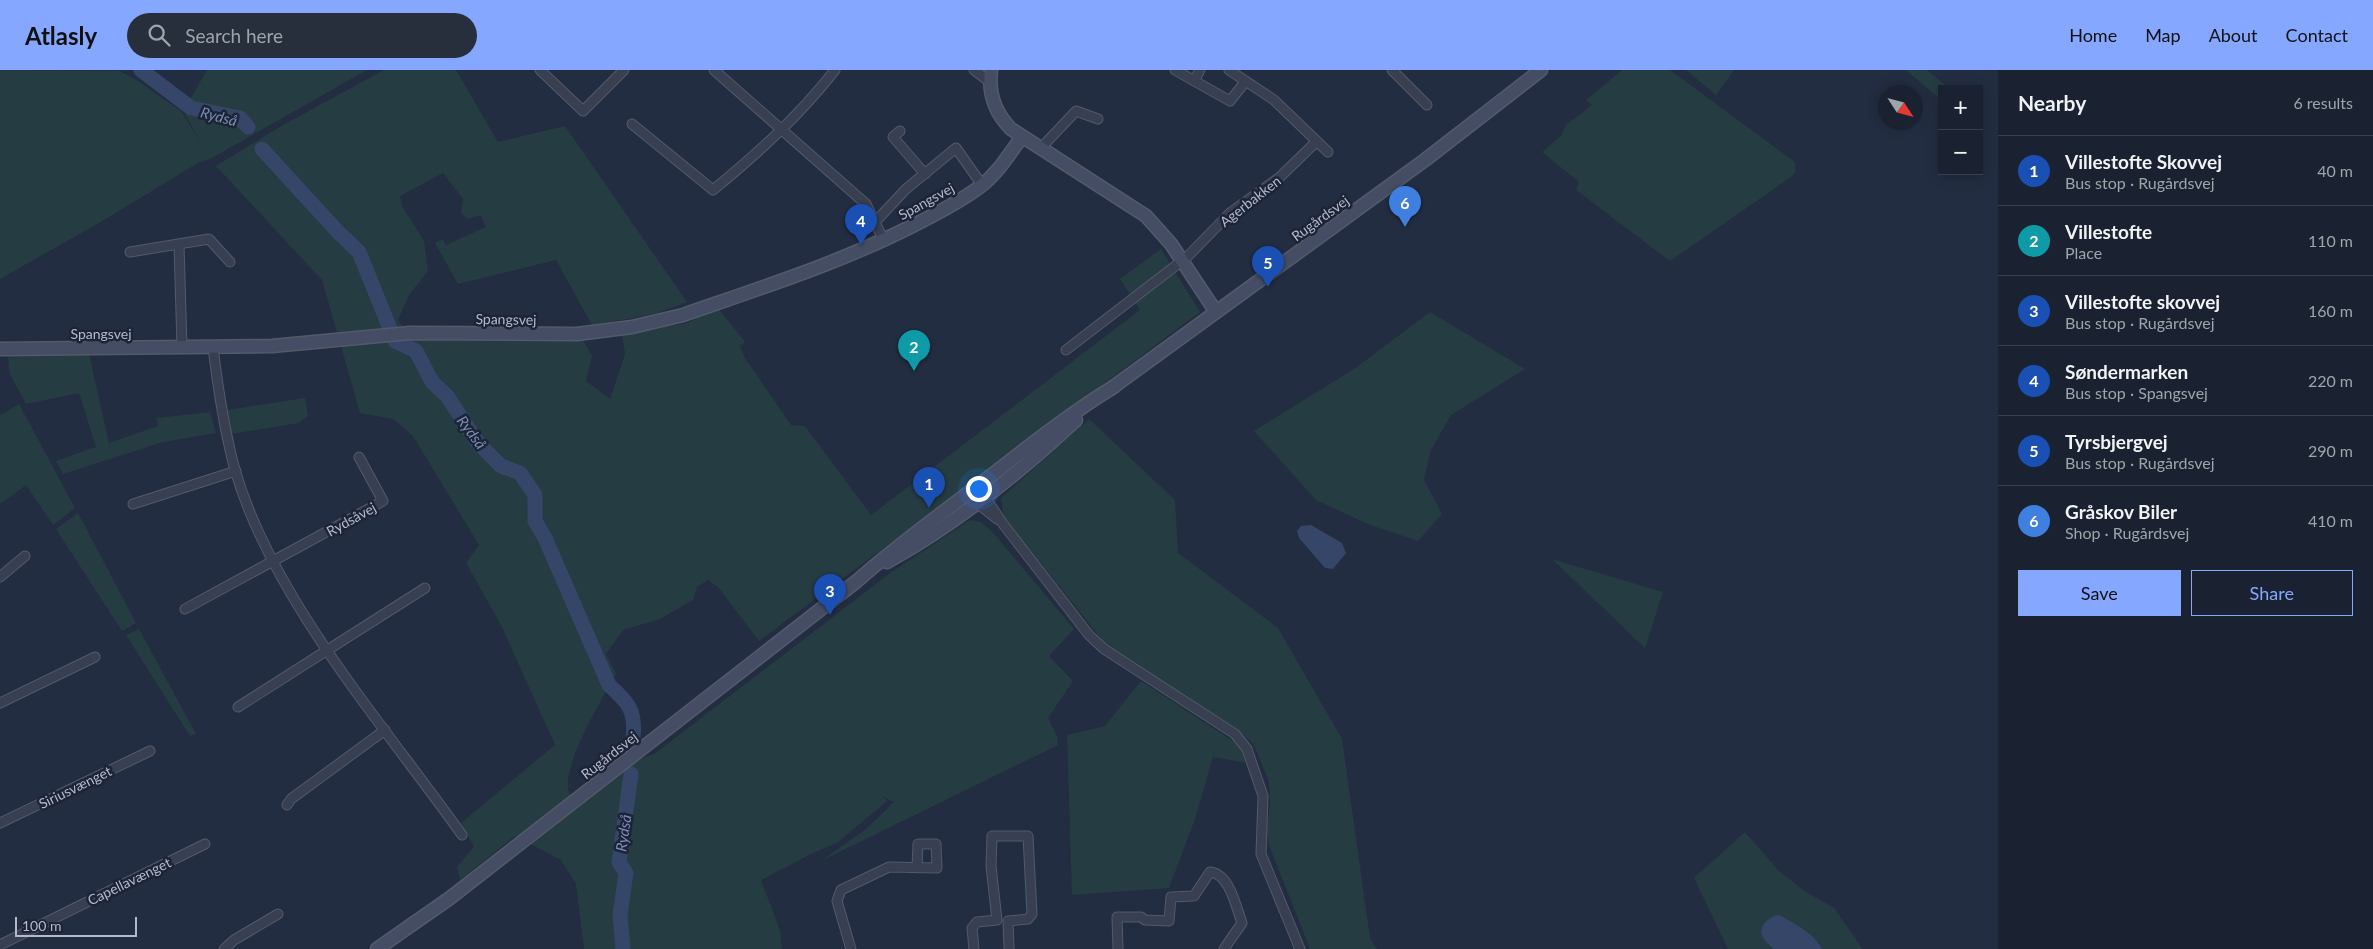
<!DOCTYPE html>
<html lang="en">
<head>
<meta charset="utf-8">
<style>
	body { margin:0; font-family:Lato,sans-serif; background:#272f3d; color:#f1f3f6 }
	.controls { position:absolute; right:15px; top:15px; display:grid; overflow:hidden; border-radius:0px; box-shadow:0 2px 12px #0003 }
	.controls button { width:45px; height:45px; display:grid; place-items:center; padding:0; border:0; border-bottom:1px solid #383f4d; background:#1a2231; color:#f1f3f6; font:25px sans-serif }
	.compass { position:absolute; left:1878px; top:15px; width:45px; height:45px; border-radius:50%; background:#1a2231; box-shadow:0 2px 12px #0003; rotate:126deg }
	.scale { position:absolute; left:15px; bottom:12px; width:122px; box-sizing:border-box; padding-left:5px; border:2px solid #b4bacb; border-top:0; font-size:14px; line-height:18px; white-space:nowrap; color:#b4bacb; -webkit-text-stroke:4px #1c2436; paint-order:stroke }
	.you { position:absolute; left:978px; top:418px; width:18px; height:18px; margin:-12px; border:4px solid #fff; border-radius:50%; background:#1a73e8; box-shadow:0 0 0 8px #1a73e833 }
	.badge { display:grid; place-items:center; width:32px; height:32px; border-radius:50%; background:#85a7ff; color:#fff; font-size:16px; font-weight:700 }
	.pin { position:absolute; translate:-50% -41px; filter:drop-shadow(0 1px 2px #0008) }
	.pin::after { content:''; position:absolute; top:26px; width:18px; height:15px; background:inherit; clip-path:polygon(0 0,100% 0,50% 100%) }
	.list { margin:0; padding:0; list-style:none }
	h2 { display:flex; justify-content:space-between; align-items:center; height:65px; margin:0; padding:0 20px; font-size:21px }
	h2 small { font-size:16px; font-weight:400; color:#9fa4ab }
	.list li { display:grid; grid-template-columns:32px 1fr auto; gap:15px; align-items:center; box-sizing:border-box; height:70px; padding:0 20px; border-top:1px solid #383f4d }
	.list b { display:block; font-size:19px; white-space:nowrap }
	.list p { margin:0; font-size:16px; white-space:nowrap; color:#9fa4ab }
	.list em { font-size:16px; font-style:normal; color:#9fa4ab }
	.actions { display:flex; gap:10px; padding:15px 20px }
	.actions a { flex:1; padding:11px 0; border:1px solid #85a7ff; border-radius:0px; text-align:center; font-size:18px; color:#85a7ff }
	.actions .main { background:#85a7ff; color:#111 }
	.icon { flex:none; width:28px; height:28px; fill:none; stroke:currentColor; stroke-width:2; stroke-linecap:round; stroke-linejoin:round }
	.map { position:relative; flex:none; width:1998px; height:879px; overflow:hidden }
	header { display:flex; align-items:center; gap:30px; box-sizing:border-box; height:70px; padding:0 25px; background:#85a7ff; color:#111 }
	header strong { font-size:24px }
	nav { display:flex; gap:28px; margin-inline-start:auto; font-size:18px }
	.search { width:350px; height:45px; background:#272f3d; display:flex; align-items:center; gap:12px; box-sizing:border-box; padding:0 18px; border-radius:28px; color:#9fa4ab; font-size:19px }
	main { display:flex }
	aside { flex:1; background:#1a2231 }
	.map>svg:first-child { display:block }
</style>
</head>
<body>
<header>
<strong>Atlasly</strong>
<div class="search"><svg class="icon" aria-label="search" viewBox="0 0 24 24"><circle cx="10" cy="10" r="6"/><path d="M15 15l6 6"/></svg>Search here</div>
<nav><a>Home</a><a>Map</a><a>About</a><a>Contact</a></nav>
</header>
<main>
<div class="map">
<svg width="1998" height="879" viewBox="0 0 1998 879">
	<rect width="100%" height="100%" fill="#232d41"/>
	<g fill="#253c42">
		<path d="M0,0L120,1L138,11L181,41L201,73L185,44L194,36L188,33L207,0H367L210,89L198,93L104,150L0,209Z"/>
		<path d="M384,0H456L498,72L565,56L687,232L655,244L592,255L556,190L458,214L435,173L443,169L446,175L486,157L481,145L468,149L461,143L463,129L443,103L400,126L402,136L424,171L428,201L409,225L398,250L411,269L538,271L582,268L592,286L586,311L610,329L625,284L622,264L687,253L718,238L745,272L740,276L745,288L791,355L805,356L871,445L1140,240L1120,209L1161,179L1200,242L759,571L718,517L708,510L697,517L693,530L660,549L623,560L606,584L616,604C603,627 560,698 569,723C571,727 575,732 578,736L638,690L654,684L889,504L970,450L981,452L995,465L1074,559L1049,586L1073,611L1048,648L1057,666L1058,675L821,791L866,759L894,732L882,726L887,731L837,773L817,781L761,810L780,860L782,879H584L576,814L561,790L515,766L460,810L457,797L474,777L461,753L555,675L501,555L466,493L479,475L413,366L393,349L360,343L322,210L216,96L283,55Z"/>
		<path d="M1622,0H1670L1795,92L1796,101L1791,107L1670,191L1576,120L1579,112L1542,82L1562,65L1566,55L1592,35L1586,30Z"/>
		<path d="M1686,0H1734L1716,25Z"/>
		<path d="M1906,0H1927L1944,14L1942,31Z"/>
		<path d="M1430,242L1525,299L1451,345L1431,380L1424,410L1442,444L1418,471L1370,455L1316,430L1254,361L1354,299Z"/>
		<path d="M89,284L109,373L158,356L157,348L210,342L216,363L163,372L63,404L56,391L96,377L79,323L26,334L9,302L8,286Z"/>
		<path d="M305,328L308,346L299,353L231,364L227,340Z"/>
		<path d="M19,334L75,438L53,455L26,415L0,434V344L1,345Z"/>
		<path d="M1089,349L1175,430L1178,483L1278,558L1342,669L1370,868L1377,879H1310L1269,775L1266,761L1270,736L1269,712L1254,675L1238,660L1107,576L1004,447L1001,428Z"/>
		<path d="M78,443L136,553L122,561L56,459Z"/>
		<path d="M1552,489L1663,522L1645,578Z"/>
		<path d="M139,559L196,664L190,666L126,565Z"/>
		<path d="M1141,611L1233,671L1244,682L1247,693L1213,687L1195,749L1169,818L1072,825L1067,665L1105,656Z"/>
		<path d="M1745,762L1778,800L1803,820L1834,838L1863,879H1728L1694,808Z"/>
	</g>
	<g fill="#354669">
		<path d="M1311,455L1342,473L1346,483L1333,499L1325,498L1299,468L1297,461L1301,456Z"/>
		<path d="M1779,845C1796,855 1812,861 1822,879H1774C1771,876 1765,872 1763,867C1757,856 1770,846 1779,845Z"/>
	</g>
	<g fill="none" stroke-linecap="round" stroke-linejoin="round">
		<g stroke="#354669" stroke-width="15">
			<path d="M141,0L191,38L240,48L248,57"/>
			<path d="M262,79L338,162L359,182L395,271L416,281L432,312L447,326L478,373L501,396L520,403L535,425V451L545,468L609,615C628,632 636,640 633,668"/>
			<path d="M623,879L620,845L626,803L619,792L631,704"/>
		</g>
		<defs>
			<g id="street">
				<path d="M540,0L583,41L624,0"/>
				<path d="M714,0L866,134L884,171"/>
				<path d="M974,0L990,12"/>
				<path d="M1175,0L1230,31L1245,12"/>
				<path d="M1229,0L1274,30L1328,82"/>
				<path d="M1392,0L1427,35"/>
				<path d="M1194,11L1200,0"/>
				<path d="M632,54L713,120C758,83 799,46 835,0"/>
				<path d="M900,61L893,67L925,104"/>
				<path d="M1041,78L1076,41L1098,49"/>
				<path d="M875,152L906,119L956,78L982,115"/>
				<path d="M179,174L182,277"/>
				<path d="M130,182L209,169L230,192"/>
				<path d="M213,277C218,319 224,359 235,400C273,530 384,655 462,765"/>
				<path d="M1066,280L1187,187L1230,143L1280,107L1317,71"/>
				<path d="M985,427L1003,454L1089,565L1104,579L1235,664L1247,679L1263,726L1261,784L1300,879"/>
				<path d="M977,433L997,449"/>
				<path d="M133,434L236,401"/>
				<path d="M0,507L25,486"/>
				<path d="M185,539L383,431L359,387"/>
				<path d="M0,633L95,587"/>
				<path d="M238,637L425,518"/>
				<path d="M287,735L291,729L385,660"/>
				<path d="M0,753L150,681"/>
				<path d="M0,875L205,774"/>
				<path d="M224,879L234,870L278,844"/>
				<path d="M851,879L837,831L841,820L889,797L937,798L936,774H918L917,798"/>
				<path d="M974,879L972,858L977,852L997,850L991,796L992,766H1028L1032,844L1028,849L1008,851L1009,879"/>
				<path d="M1118,879L1117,847H1141L1145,850L1169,851L1171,827L1194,826L1210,802C1230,804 1236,837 1242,853L1224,879"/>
			</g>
			<g id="secondary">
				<path d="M991,0C988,23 994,42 1011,59L1146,146L1171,174L1216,242"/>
				<path d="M0,279L272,276L410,263L577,264L632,257L683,245C763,217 843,192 918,153C940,142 961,131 981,116C998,103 1009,84 1022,67"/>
				<path d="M1109,320L1425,90L1541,0"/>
				<path d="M887,492C956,454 1018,404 1076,350"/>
				<path d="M377,879L450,828L857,511C895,477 936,448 976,417C1022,382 1066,346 1115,316"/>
			</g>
		</defs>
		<use href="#street" stroke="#525a6b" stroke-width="11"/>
		<use href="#secondary" stroke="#525a6b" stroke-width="15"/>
		<use href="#street" stroke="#373f51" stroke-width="9"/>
		<use href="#secondary" stroke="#454d64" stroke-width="12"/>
	</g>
	<g text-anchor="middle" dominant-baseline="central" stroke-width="5" stroke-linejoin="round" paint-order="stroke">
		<g font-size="14" fill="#b4bacb" stroke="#1c2436">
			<text transform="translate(926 131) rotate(-29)">Spangsvej</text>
			<text transform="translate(1250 131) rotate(-38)">Agerbakken</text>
			<text transform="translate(1320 148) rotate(-36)">Rugårdsvej</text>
			<text transform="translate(506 249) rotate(1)">Spangsvej</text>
			<text x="101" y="263">Spangsvej</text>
			<text transform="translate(351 449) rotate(-29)">Rydsåvej</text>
			<text transform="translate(609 685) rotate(-38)">Rugårdsvej</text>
			<text transform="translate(75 717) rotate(-26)">Siriusvænget</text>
			<text transform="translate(129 811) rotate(-26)">Capellavænget</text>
		</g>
		<g font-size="15" font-style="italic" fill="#798db5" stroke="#1c2436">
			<text transform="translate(219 46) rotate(15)">Rydså</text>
			<text transform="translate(472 362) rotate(53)">Rydså</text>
			<text transform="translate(623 763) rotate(-82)">Rydså</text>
		</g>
	</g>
</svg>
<div class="controls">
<button>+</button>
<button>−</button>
</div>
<svg class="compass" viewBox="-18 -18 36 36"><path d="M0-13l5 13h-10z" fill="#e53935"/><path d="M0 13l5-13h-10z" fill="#9fa4ab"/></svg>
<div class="scale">100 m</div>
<div class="you"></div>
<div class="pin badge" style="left:929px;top:438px;background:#1a4fb4">1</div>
<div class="pin badge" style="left:914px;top:301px;background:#0f9aa8">2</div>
<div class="pin badge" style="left:830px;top:545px;background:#1a4fb4">3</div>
<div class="pin badge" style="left:861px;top:175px;background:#1a4fb4">4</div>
<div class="pin badge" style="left:1268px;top:217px;background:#1a4fb4">5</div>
<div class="pin badge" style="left:1405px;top:157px;background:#3f7fe0">6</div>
</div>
<aside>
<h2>Nearby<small>6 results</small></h2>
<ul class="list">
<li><span class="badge" style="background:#1a4fb4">1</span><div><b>Villestofte Skovvej</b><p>Bus stop · Rugårdsvej</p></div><em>40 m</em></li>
<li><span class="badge" style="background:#0f9aa8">2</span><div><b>Villestofte</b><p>Place</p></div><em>110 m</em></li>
<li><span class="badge" style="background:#1a4fb4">3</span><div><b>Villestofte skovvej</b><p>Bus stop · Rugårdsvej</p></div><em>160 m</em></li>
<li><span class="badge" style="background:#1a4fb4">4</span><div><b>Søndermarken</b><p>Bus stop · Spangsvej</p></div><em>220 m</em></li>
<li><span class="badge" style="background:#1a4fb4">5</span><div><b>Tyrsbjergvej</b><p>Bus stop · Rugårdsvej</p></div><em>290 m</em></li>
<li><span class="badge" style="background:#3f7fe0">6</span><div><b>Gråskov Biler</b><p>Shop · Rugårdsvej</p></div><em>410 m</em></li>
</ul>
<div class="actions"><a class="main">Save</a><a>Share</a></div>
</aside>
</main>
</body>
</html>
